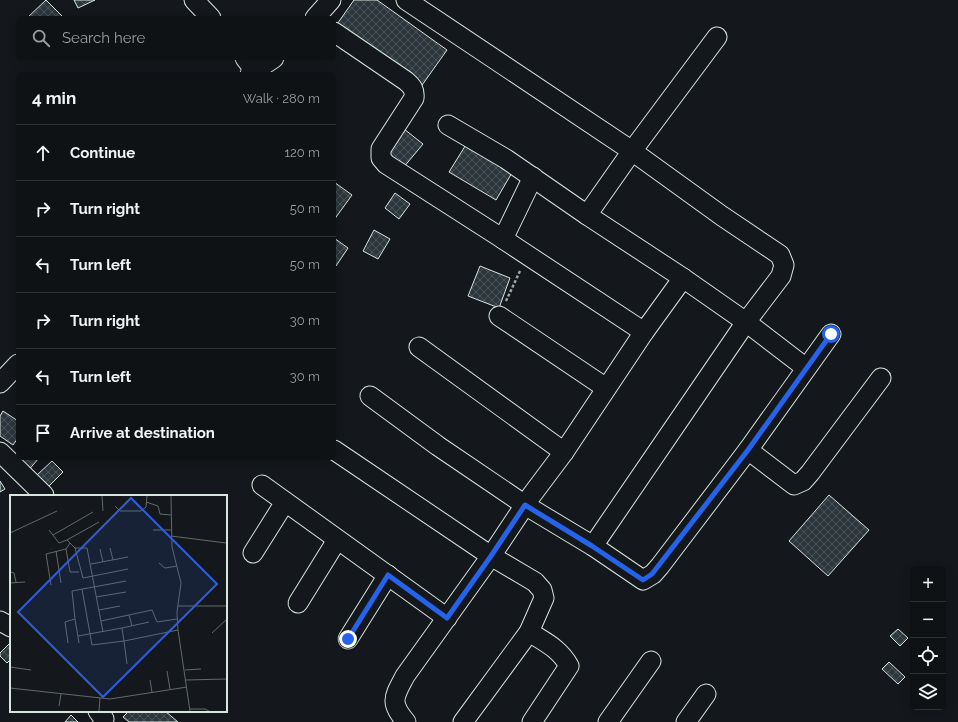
<!DOCTYPE html>
<html lang="en">
<head>
<meta charset="utf-8">
<style>
	body { margin:0; font-family:Raleway,sans-serif; background:#181b1e; color:#f1f3f6 }
	.controls { position:absolute; right:12px; bottom:12px; display:grid; overflow:hidden; border-radius:6px; box-shadow:0 2px 10px #0003 }
	.controls button { width:36px; height:36px; display:grid; place-items:center; padding:0; border:0; border-bottom:1px solid #2f3234; background:#0f1215; color:#f1f3f6; font:20px sans-serif }
	.stop { position:absolute; width:12px; height:12px; margin:-9px; border:3px solid #2563eb; border-radius:50%; background:#fff }
	.stop.end { background:#2563eb; border-color:#fff; box-shadow:0 1px 4px #0008 }
	.list { margin:0; padding:0; list-style:none }
	h2 { display:flex; justify-content:space-between; align-items:center; height:52px; margin:0; padding:0 16px; font-size:17px }
	h2 small { font-size:13px; font-weight:400; color:#9b9ea0 }
	.list li { display:grid; grid-template-columns:26px 1fr auto; gap:12px; align-items:center; box-sizing:border-box; height:56px; padding:0 16px; border-top:1px solid #2f3234 }
	.list b { display:block; font-size:15px; white-space:nowrap }
	.list em { font-size:13px; font-style:normal; color:#9b9ea0 }
	.icon { flex:none; width:22px; height:22px; fill:none; stroke:currentColor; stroke-width:2; stroke-linecap:round; stroke-linejoin:round }
	.map { position:relative; flex:none; width:958px; height:722px; overflow:hidden }
	.search { position:absolute; background:#0f1215; box-shadow:0 2px 10px #0003; left:16px; top:16px; width:320px; height:44px; display:flex; align-items:center; gap:10px; box-sizing:border-box; padding:0 14px; border-radius:6px; color:#9b9ea0; font-size:15px }
	.panel { position:absolute; background:#0f1215; box-shadow:0 2px 10px #0003; left:16px; top:72px; width:320px; height:388px; border-radius:6px }
	.map>svg:first-child { display:block }
</style>
</head>
<body>
<div class="map">
<svg width="958" height="722" viewBox="0 0 958 722">
	<defs>
		<pattern id="building-cross-hatch" width="8" height="8" patternUnits="userSpaceOnUse"><rect width="8" height="8" fill="#2c363c"/><path d="M0 0l8 8M0 8l8-8" fill="none" stroke="#4a5358"/></pattern>
	</defs>
	<rect width="100%" height="100%" fill="#14181c"/>
	<g fill="url(#building-cross-hatch)" stroke="#d8e6dc">
		<path d="M46,0L64,18H27Z"/>
		<path d="M74,0H95L78,8Z"/>
		<path d="M354,0H377L447,50L420,88L335,27Z"/>
		<path d="M404,129L423,144L403,168L385,152Z"/>
		<path d="M467,143L513,171L496,200L449,172Z"/>
		<path d="M334,182L352,195L334,220Z"/>
		<path d="M395,193L410,204L399,219L385,208Z"/>
		<path d="M374,230L390,239L378,259L363,251Z"/>
		<path d="M334,238L348,248L336,266L334,265Z"/>
		<path d="M480,266L510,278L499,308L468,296Z"/>
		<path d="M3,411L18,421V438L13,445L0,436V416Z"/>
		<path d="M18,458H39L27,472Z"/>
		<path d="M52,461L63,472L48,487L37,475Z"/>
		<path d="M0,481L5,489L0,492Z"/>
		<path d="M829,495L869,530L828,576L789,541Z"/>
		<path d="M898,629L908,638L900,646L890,636Z"/>
		<path d="M11,642V659L7,663L0,656V653Z"/>
		<path d="M889,662L905,677L898,684L882,669Z"/>
		<path d="M129,711H165L178,722H129L123,717Z"/>
		<path d="M71,715L78,722H65Z"/>
	</g>
	<g fill="none" stroke-linecap="round" stroke-linejoin="round">
		<defs>
			<g id="minor">
				<path d="M194,0L211,18"/>
				<path d="M406,0L632,151L587,215L683,278L746,322L806,368"/>
				<path d="M315,18L331,0"/>
				<path d="M334,32L406,81C412,86 415,90 414,98L381,149V158L386,164L503,239"/>
				<path d="M245,58L255,71"/>
				<path d="M250,74L274,58"/>
				<path d="M448,125L506,159L587,215"/>
				<path d="M533,177L503,239L644,332"/>
				<path d="M499,316L606,388"/>
				<path d="M419,347L564,452"/>
				<path d="M0,383L18,364"/>
				<path d="M370,396L438,446L525,505L593,546L643,580L653,574L660,566L748,450L794,485L803,481L810,473L881,378"/>
				<path d="M334,450L491,556L535,582L542,590L544,598L529,632L463,722"/>
				<path d="M748,450L831,334"/>
				<path d="M0,452L44,495"/>
				<path d="M262,485L447,618"/>
				<path d="M593,546L746,322L781,276L784,265L780,255L722,216L632,151L717,37"/>
				<path d="M253,553L285,502"/>
				<path d="M298,603L337,540"/>
				<path d="M0,621L11,627"/>
				<path d="M529,632C545,642 560,649 569,666L532,722"/>
				<path d="M348,639L388,575"/>
				<path d="M98,711L104,719L103,722"/>
				<path d="M406,722C389,702 394,697 405,676L491,556L531,496L564,452L644,332L683,278"/>
				<path d="M608,722L651,661"/>
				<path d="M686,722L706,694"/>
			</g>
		</defs>
		<use href="#minor" stroke="#d8e6dc" stroke-width="21"/>
		<path stroke="#9da8a2" stroke-width="2.5" stroke-dasharray="3 2" stroke-linecap="butt" d="M506,301L520,271"/>
		<use href="#minor" stroke="#14181c" stroke-width="19"/>
	</g>
	<g fill="none" stroke-linecap="round" stroke-linejoin="round">
		<path stroke="#2563eb" stroke-width="5" d="M348,639L388,575L447,618L491,556L525,505L592,546L643,580L652,574L748,450L831,334"/>
	</g>
	<g transform="translate(10 495)">
		<rect width="217" height="217" fill="#14181c"/>
		<path fill="none" stroke="#626a69" stroke-width="1" d="M92,1L93,16M161,1L162,52L171,88L167,117L168,135L180,216M136,7L148,11L150,19L161,20M105,11L110,16H131L136,12L137,1M217,26V40M39,35L49,48L57,45L65,53H77L93,137M143,35H161M0,38L47,16M43,40L83,17M161,41L216,48M57,45L89,27M65,53L73,83L118,74M100,53L103,65M56,54L60,77H69M90,54L93,67M46,56L51,88M217,65V98M149,68L155,73L167,71M81,69L118,62M0,77L4,78L6,87M0,88L15,87M41,90L36,59L56,54L60,48M72,94L82,150L114,146L117,169M86,102L116,97M168,111H217M89,115L110,111M119,120L142,115L147,127L167,124M65,124L69,148M91,126L119,120L122,131M112,133L139,127M202,138L217,124M68,141L112,133L114,146L168,135M58,148L55,127L65,124L62,96L116,86M0,172L21,175M175,175L191,174M157,176L160,194M140,185L142,197M176,185L217,184M0,193L100,204L177,192M49,211L51,199M180,214H195L199,216M89,216L90,203"/>
		<path fill="#305dd8" fill-opacity="0.15" stroke="#305dd8" stroke-width="2" d="M121,3L207,89L93,202L8,117Z"/>
		<rect width="217" height="217" fill="none" stroke="#d8e6dc" stroke-width="2"/>
	</g>
</svg>
<div class="controls">
<button>+</button>
<button>−</button>
<button><svg class="icon" aria-label="locate" viewBox="0 0 24 24"><circle cx="12" cy="12" r="6"/><path d="M12 2v4M12 18v4M2 12h4M18 12h4"/></svg></button>
<button><svg class="icon" aria-label="layers" viewBox="0 0 24 24"><path d="M12 4l9 5-9 5-9-5zM3 14l9 5 9-5"/></svg></button>
</div>
<div class="stop" style="left:831px;top:334px"></div>
<div class="stop end" style="left:348px;top:639px"></div>
<div class="search"><svg class="icon" aria-label="search" viewBox="0 0 24 24"><circle cx="10" cy="10" r="6"/><path d="M15 15l6 6"/></svg>Search here</div>
<section class="panel">
<h2>4 min<small>Walk · 280 m</small></h2>
<ul class="list">
<li><svg class="icon" aria-label="ahead" viewBox="0 0 24 24"><path d="M12 20V5M6 11l6-6 6 6"/></svg><div><b>Continue</b></div><em>120 m</em></li>
<li><svg class="icon" aria-label="right" viewBox="0 0 24 24"><path d="M7 20v-9h11M14 6l5 5-5 5"/></svg><div><b>Turn right</b></div><em>50 m</em></li>
<li><svg class="icon" aria-label="left" viewBox="0 0 24 24"><path d="M17 20v-9H6M10 6l-5 5 5 5"/></svg><div><b>Turn left</b></div><em>50 m</em></li>
<li><svg class="icon" aria-label="right" viewBox="0 0 24 24"><path d="M7 20v-9h11M14 6l5 5-5 5"/></svg><div><b>Turn right</b></div><em>30 m</em></li>
<li><svg class="icon" aria-label="left" viewBox="0 0 24 24"><path d="M17 20v-9H6M10 6l-5 5 5 5"/></svg><div><b>Turn left</b></div><em>30 m</em></li>
<li><svg class="icon" aria-label="arrive" viewBox="0 0 24 24"><path d="M6 21V4h12l-3 4 3 4H6"/></svg><div><b>Arrive at destination</b></div></li>
</ul>
</section>
</div>
</body>
</html>
